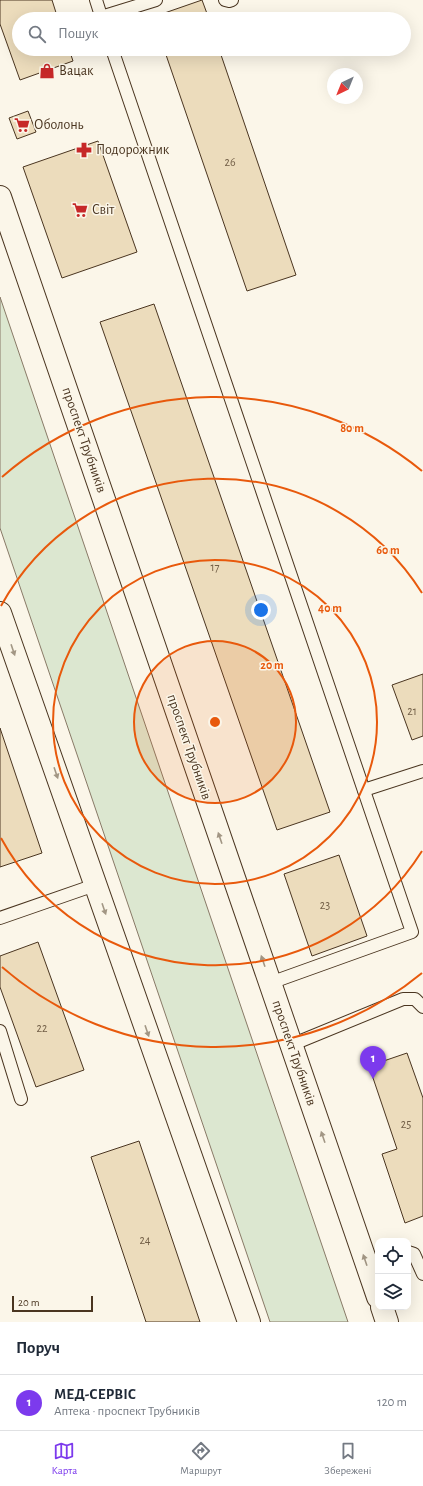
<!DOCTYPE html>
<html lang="uk">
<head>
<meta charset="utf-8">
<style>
	body { margin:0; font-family:"Alegreya Sans",sans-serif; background:#f6f6f7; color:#1f2937 }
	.controls { position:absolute; right:12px; bottom:12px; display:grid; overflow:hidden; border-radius:8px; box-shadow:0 4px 16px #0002 }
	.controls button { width:36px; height:36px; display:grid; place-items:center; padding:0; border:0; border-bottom:1px solid #e0e1e3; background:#fff; color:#1f2937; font:20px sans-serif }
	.compass { position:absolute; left:327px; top:68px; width:36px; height:36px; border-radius:50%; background:#fff; box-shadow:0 4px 16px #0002; rotate:223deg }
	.scale { position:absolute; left:12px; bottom:10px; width:81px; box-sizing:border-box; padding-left:4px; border:2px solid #4a3520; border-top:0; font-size:11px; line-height:14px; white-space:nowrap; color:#4a3520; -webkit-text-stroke:3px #fbf6e9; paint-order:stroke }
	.you { position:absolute; left:261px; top:610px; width:14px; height:14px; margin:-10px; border:3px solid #fff; border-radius:50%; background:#1a73e8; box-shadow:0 0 0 6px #1a73e833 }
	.badge { display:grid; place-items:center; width:26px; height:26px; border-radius:50%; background:#7c3aed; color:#fff; font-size:13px; font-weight:700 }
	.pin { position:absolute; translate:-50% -33px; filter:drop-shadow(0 1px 2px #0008) }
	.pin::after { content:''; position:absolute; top:21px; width:14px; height:12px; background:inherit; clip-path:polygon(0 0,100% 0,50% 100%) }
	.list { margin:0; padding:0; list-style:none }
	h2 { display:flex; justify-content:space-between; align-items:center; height:52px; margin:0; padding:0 16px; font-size:17px }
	h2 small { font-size:13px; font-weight:400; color:#747a83 }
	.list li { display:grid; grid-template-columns:26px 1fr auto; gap:12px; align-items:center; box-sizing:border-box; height:56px; padding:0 16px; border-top:1px solid #e0e1e3 }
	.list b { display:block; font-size:15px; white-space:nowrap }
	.list p { margin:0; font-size:13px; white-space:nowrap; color:#747a83 }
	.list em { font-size:13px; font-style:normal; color:#747a83 }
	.icon { flex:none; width:22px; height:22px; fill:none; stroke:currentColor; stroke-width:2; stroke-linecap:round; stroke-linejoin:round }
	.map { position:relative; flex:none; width:423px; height:1322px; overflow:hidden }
	.search { position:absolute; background:#fff; box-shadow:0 4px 16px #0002; left:12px; right:12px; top:12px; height:44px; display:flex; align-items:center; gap:10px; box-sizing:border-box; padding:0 14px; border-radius:22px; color:#747a83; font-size:15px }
	.sheet { height:108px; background:#fff }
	nav { display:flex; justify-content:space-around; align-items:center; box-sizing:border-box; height:56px; border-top:1px solid #e0e1e3; background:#fff; font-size:11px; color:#747a83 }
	nav a { display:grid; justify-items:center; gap:2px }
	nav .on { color:#7c3aed }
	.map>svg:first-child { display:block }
</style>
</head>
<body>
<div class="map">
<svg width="423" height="1322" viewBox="0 0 423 1322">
	<rect width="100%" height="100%" fill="#fbf6e9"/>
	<path fill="#dce7d0" stroke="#887966" d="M0,297L348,1322H270L0,528Z"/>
	<g fill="#ecdcbc" stroke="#4a3520">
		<path d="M0,0H52L58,19H19V49H69L73,61L20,80L0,24Z"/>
		<path d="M202,0L209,19H154L153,17Z"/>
		<path d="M164,49H219L296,275L247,291Z"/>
		<path d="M28,111L36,132L17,139L9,118Z"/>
		<path d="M98,141L137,252L62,278L23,167Z"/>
		<path d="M154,304L330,812L277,830L100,322Z"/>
		<path d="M423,674V736L412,740L392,685Z"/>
		<path d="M0,728L42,853L0,867Z"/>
		<path d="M339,855L367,936L312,956L284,874Z"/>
		<path d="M38,942L84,1070L36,1087L0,987V956Z"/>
		<path d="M407,1053L423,1098V1216L405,1223L382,1154L397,1149L369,1066Z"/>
		<path d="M139,1141L200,1322H146L91,1157Z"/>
	</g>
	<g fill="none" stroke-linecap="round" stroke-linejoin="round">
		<defs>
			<g id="service">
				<path d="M96,0L102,19"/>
				<path d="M225,0L229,1L232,0"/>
				<path d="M101,17L156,0"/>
				<path d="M112,49L412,932L270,983"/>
				<path d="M364,790L423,771"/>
				<path d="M0,918L95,885"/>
				<path d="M0,1031L21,1099"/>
				<path d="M291,1045L403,999H415L423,1007"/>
				<path d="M408,1252L414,1254L423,1274"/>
			</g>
			<g id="secondary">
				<path d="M0,197L378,1297"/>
				<path d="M0,613L249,1322"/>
				<path d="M382,1307L387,1322"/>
			</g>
		</defs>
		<use href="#service" stroke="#4a3520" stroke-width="14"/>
		<use href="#secondary" stroke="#4a3520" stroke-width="24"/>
		<use href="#service" stroke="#fbf6e9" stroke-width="12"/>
		<use href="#secondary" stroke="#fbf6e9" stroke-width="22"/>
	</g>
	<defs><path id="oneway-solid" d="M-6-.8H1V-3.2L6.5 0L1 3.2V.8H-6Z"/></defs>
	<g fill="#a29684">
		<use href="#oneway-solid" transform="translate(13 650) rotate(71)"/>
		<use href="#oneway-solid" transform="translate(56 773) rotate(71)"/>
		<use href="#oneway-solid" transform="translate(220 838) rotate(-109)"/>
		<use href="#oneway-solid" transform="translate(104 909) rotate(71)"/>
		<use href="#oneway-solid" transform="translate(263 961) rotate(-109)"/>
		<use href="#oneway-solid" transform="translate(147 1031) rotate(71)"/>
		<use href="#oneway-solid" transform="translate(323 1137) rotate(-109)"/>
		<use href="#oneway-solid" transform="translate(365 1260) rotate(-109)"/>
	</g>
	<circle cx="215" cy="722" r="81" fill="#e8590c" fill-opacity=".12"/>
	<g fill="none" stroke="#e8590c" stroke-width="2">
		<circle cx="215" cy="722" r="81"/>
		<circle cx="215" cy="722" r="162"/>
		<path d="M422 851A244 244 0 0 1 1 838M1 606A244 244 0 0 1 422 593"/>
		<path d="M422 973A325 325 0 0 1 2 967M2 477A325 325 0 0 1 422 471"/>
	</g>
	<defs>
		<symbol id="shop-bare" viewBox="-9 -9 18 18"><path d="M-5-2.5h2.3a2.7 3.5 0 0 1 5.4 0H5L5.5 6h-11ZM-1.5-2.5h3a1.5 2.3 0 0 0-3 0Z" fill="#c62828" stroke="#fbf6e9" stroke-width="2.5" paint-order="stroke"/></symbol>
		<symbol id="supermarket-bare" viewBox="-9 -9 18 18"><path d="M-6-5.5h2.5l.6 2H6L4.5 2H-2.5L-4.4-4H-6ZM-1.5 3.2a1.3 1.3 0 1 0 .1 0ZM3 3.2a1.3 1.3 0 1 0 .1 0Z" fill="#c62828" stroke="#fbf6e9" stroke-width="2.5" paint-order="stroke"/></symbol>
		<symbol id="pharmacy-bare" viewBox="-9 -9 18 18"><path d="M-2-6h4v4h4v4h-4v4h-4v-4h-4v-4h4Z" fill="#c62828" stroke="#fbf6e9" stroke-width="2.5" paint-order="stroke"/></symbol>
	</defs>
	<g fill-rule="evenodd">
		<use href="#shop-bare" x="36" y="60" width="22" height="22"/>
		<use href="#supermarket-bare" x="11" y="114" width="22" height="22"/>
		<use href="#pharmacy-bare" x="73" y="139" width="22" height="22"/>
		<use href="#supermarket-bare" x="69" y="199" width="22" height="22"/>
	</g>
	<g text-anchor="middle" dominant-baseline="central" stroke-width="3" stroke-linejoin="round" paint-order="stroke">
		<g font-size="12" fill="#725f47">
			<text x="230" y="162">26</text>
			<text x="215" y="567">17</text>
			<text x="412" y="711">21</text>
			<text x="325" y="905">23</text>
			<text x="42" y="1028">22</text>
			<text x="406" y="1124">25</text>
			<text x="145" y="1240">24</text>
		</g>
		<g font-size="14" fill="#4a3520" stroke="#fbf6e9" text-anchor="start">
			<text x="59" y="71">Вацак</text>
			<text x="34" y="125">Оболонь</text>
			<text x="96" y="150">Подорожник</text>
			<text x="92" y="210">Світ</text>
		</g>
		<g font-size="14" fill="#4a3520" stroke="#fbf6e9">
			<text transform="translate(84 440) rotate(71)">проспект Трубників</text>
			<text transform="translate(189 747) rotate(71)">проспект Трубників</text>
			<text transform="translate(294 1053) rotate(71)">проспект Трубників</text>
		</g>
	</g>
	<circle cx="215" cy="722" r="6" fill="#e8590c" stroke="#fbf6e9" stroke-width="2"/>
	<g font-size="12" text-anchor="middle" font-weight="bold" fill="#e8590c" stroke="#fbf6e9" stroke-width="3" stroke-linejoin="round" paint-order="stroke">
		<text x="352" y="432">80 m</text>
		<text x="388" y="554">60 m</text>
		<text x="330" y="612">40 m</text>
		<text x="272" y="669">20 m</text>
	</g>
</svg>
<div class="controls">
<button><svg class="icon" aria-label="locate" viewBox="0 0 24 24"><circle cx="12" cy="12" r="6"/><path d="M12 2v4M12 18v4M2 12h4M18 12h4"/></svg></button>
<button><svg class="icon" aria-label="layers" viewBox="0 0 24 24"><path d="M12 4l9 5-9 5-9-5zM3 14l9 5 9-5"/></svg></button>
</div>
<svg class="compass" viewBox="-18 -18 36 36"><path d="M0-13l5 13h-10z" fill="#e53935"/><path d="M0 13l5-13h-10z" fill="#747a83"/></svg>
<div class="scale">20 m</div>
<div class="you"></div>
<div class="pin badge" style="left:373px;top:1079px">1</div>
<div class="search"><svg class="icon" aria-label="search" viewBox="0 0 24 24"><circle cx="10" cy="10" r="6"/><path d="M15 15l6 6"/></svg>Пошук</div>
</div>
<section class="sheet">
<h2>Поруч<small></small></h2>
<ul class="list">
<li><span class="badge">1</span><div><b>МЕД-СЕРВІС</b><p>Аптека · проспект Трубників</p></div><em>120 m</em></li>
</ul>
</section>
<nav>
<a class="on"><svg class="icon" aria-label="map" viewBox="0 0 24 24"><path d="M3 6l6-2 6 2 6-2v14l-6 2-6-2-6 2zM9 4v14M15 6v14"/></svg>Карта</a>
<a><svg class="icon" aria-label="directions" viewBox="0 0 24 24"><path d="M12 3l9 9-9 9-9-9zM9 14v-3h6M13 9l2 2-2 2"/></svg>Маршрут</a>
<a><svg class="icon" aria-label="saved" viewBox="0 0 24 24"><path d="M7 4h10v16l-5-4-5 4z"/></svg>Збережені</a>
</nav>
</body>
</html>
